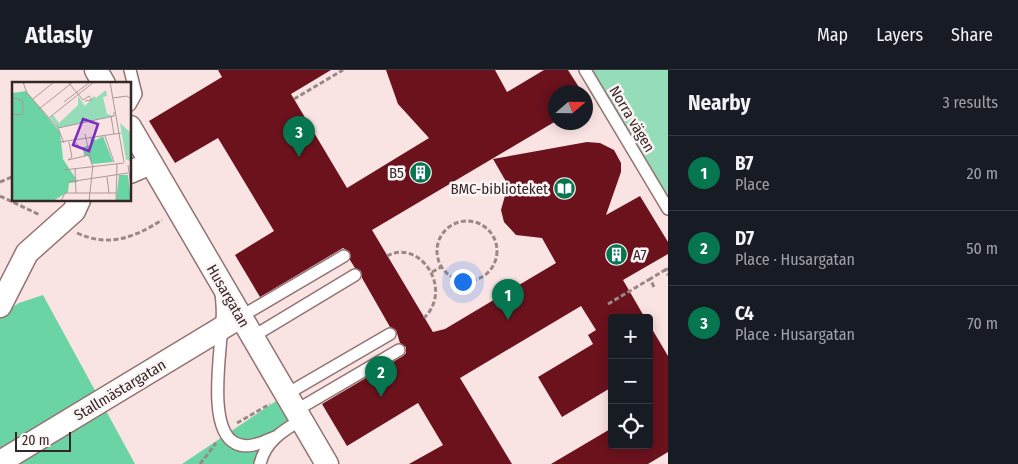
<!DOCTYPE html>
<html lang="en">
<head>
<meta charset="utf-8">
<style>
	body { margin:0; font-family:"Fira Sans Condensed",sans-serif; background:#242831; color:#f1f3f6 }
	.controls { position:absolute; right:15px; bottom:15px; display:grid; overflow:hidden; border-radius:5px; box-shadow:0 2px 12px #0003 }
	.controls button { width:45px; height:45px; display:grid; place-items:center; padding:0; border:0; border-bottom:1px solid #363941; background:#171b24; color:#f1f3f6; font:25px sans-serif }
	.compass { position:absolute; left:548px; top:15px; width:45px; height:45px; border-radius:50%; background:#171b24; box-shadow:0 2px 12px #0003; rotate:70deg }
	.scale { position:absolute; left:15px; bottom:12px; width:56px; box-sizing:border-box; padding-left:5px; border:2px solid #352727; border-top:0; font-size:14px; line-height:18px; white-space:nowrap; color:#352727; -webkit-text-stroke:4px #fdf5f5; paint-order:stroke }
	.you { position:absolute; left:462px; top:211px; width:18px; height:18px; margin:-12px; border:4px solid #fff; border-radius:50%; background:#1a73e8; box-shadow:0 0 0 8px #1a73e833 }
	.badge { display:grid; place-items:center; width:32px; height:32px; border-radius:50%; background:#057650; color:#fff; font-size:16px; font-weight:700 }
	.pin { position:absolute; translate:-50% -41px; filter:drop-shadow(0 1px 2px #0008) }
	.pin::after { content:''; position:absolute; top:26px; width:18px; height:15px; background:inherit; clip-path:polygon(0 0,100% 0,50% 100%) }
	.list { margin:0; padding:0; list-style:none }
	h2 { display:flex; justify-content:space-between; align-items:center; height:65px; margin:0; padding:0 20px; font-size:21px }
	h2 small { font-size:16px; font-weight:400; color:#9ea1a6 }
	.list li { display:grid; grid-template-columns:32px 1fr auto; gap:15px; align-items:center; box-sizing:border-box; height:75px; padding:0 20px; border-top:1px solid #363941 }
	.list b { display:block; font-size:19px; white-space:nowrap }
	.list p { margin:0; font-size:16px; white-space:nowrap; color:#9ea1a6 }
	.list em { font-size:16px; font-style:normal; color:#9ea1a6 }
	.icon { flex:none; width:28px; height:28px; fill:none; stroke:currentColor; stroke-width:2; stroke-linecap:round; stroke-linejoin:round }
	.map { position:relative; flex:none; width:668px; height:394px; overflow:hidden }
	header { display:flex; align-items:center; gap:30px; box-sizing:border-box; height:70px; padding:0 25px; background:#171b24; border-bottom:1px solid #363941 }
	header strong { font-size:24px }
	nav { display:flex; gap:28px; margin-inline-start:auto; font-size:18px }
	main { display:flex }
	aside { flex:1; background:#171b24 }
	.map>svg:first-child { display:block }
</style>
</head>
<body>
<header>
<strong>Atlasly</strong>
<nav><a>Map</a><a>Layers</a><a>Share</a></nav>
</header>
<main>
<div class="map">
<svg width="668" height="394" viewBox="0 0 668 394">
	<rect width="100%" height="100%" fill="#fae4e3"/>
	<path fill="#95dcb9" d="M585,0H668V139Z"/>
	<g fill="#6ad4a4">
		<path d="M43,225L135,394H0V245L19,233Z"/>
		<path d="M285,325L301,350L286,359L260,394H182Z"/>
	</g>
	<g fill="#6b121d">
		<path d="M218,0H331L291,24L347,118L429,68L398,34L386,0H495L507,22L544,0H568L582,22H556V51L372,160L433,262L445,259L556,193L542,168L516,165L504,152L501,140L508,115L493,89L587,72L600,73L614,80L621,93V102L606,145L640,126L668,172V184L623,210L645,248H612V317L562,347L538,307L593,274L588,265L596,260L581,236L460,308L512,394H409L443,375L418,333L347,376L322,334L403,286L406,283V277L400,273L396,260L390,257L362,208L361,201L355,198L350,190V182L343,178L260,227L235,185L274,161L218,68L175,93L149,51L222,7Z"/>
		<path d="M649,254L668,286V382L648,394H551L612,358V375H649Z"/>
	</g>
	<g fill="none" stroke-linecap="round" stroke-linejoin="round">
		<defs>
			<g id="service">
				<path d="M585,0L668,139"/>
				<path d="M130,35L136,24L130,0"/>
				<path d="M221,223C222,232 223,241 222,250C222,277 206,358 235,373C248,380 263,372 275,367"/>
				<path d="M240,247L344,186"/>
				<path d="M252,267L355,205"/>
				<path d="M285,325L390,264"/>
				<path d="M295,341L399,280"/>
				<path d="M260,394C265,372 282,361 301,350"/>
			</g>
			<g id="minor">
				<path d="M96,0L104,14"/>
				<path d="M130,57L327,394"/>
				<path d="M130,102L151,93"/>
				<path d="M0,236L27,183L74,141L79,130"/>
				<path d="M0,392L240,247"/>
			</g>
		</defs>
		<use href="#service" stroke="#937372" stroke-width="14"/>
		<use href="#minor" stroke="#937372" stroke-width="25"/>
		<g stroke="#9a8887" stroke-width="3" stroke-dasharray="5 2.5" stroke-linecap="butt">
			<path d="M294,29L343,0"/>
			<path d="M0,112L14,106"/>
			<path d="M0,126L40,145"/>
			<circle cx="467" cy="181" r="30"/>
			<path d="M77,163C109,178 135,167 162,150"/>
			<path d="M387,186C420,168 454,219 424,248"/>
			<path d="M668,199L665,200L668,205"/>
			<path d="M432,202L441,197"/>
			<path d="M654,217L650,209L665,200"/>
			<path d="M608,234L650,209"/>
			<path d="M237,353L270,334"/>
			<path d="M200,394L216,373"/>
		</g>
		<use href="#service" stroke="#fff" stroke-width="11"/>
		<use href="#minor" stroke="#fff" stroke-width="22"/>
	</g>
	<defs>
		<symbol id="building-disc" viewBox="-11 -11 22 22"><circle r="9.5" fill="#057650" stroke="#fdf5f5"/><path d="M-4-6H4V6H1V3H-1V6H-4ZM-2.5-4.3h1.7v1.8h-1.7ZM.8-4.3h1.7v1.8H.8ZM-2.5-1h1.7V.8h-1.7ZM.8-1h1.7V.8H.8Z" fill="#fff"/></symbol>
		<symbol id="library-disc" viewBox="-11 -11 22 22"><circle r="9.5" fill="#057650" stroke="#fdf5f5"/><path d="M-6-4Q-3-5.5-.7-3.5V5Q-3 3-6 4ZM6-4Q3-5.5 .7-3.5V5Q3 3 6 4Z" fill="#fff"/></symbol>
	</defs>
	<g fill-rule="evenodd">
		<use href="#building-disc" x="408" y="90" width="25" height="25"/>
		<use href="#library-disc" x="552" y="106" width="25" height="25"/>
		<use href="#building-disc" x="604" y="172" width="25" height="25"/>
	</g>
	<g text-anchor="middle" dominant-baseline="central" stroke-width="5" stroke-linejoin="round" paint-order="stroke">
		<g font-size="15" fill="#352727" stroke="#fdf5f5">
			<text transform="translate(632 49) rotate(59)">Norra vägen</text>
			<text transform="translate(228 226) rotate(60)">Husargatan</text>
			<text transform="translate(120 320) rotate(-31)">Stallmästargatan</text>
		</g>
		<g font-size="15" fill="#352727" stroke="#fdf5f5" text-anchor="end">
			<text x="404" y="103">B5</text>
			<text x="548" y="119">BMC-biblioteket</text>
			<text x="633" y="185" text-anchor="start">A7</text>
		</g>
	</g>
	<g transform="translate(12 12)">
		<rect width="119" height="119" fill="#fae4e3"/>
		<path d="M94,8L95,14L91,15L95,32L102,34L46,46L38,35L41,33L47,41L66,23V14L73,24L82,14L84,16ZM108,41L119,51V80L114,77Z" fill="#95dcb9"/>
		<path d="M14,9L48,50L51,77L66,100L57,101L56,110L41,119H0V11ZM91,54L101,80L80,82L76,74H72L71,65L80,63L78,56L84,58ZM107,93H116L119,119H104Z" fill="#6ad4a4"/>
		<path fill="none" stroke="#ab9898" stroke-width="1" d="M11,0L15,11L46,46L52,61M56,0L71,18L77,14L80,18L73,19M98,0L112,80M101,16L115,14L119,17M21,17L42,0M52,20L78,0M27,27L61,0M0,32L10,33L11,25L10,18L0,16M99,34L102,52M38,35L82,0M46,46L102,34V30M73,52L80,83M93,54L102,80M62,59L76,73M48,60L109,51M57,60L60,75M60,75L56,78L77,73M116,83L119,104M63,86L64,111M52,88L112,81M95,95L97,111M56,100L116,91M49,119L53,111H104M77,119L81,83M104,119L105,82"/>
		<path fill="#7b2cbf" fill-opacity="0.15" stroke="#7b2cbf" stroke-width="2.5" d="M71,37L86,42L77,69L61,63Z"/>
		<rect width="119" height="119" fill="none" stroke="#352727" stroke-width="2.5"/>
	</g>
</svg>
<div class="controls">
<button>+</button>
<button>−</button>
<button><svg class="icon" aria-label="locate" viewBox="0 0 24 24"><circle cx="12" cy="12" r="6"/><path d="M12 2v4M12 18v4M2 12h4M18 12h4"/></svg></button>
</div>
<svg class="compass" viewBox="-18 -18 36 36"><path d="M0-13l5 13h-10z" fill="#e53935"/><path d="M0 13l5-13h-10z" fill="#9ea1a6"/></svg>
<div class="scale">20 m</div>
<div class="you"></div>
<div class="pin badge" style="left:508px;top:250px">1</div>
<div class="pin badge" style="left:381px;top:327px">2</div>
<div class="pin badge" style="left:299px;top:87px">3</div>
</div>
<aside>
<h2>Nearby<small>3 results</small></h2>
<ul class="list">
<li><span class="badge">1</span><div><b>B7</b><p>Place</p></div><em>20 m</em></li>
<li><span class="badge">2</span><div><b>D7</b><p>Place · Husargatan</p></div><em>50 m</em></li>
<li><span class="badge">3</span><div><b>C4</b><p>Place · Husargatan</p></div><em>70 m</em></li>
</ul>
</aside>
</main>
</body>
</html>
